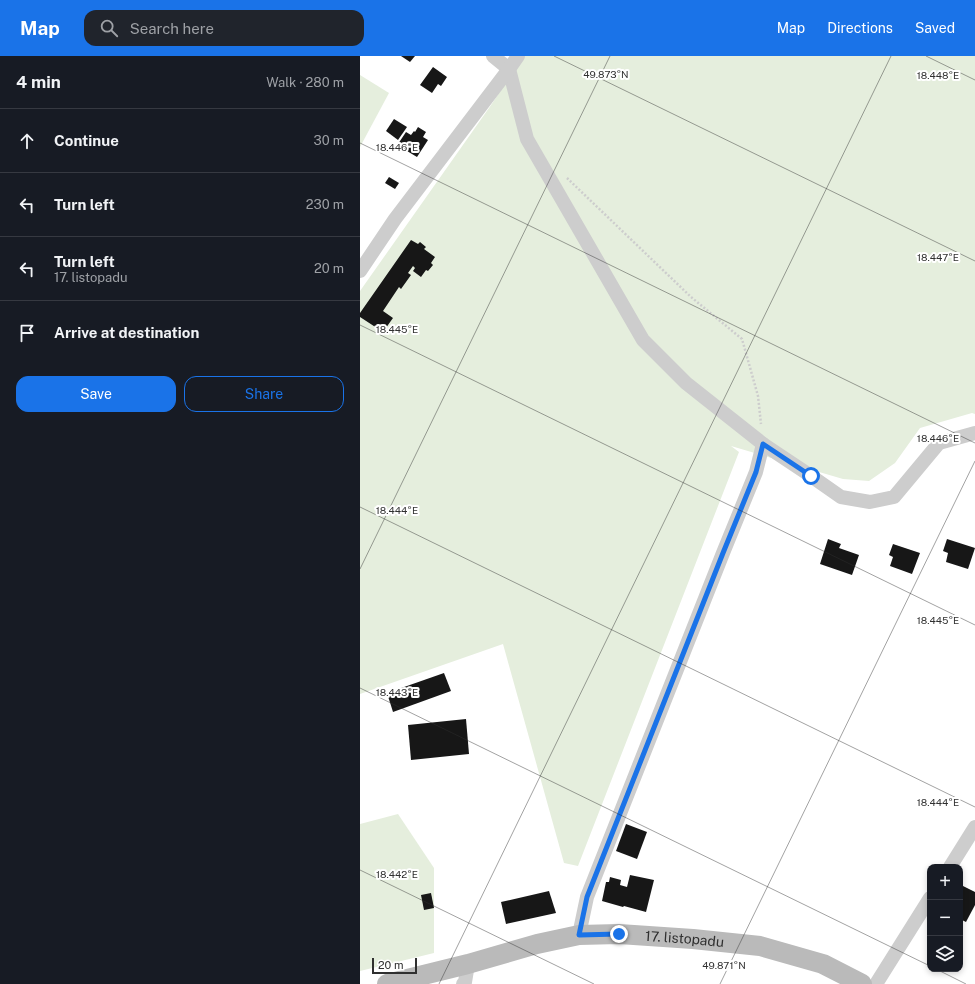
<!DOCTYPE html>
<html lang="en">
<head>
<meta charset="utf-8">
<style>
	body { margin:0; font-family:"Public Sans",sans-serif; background:#20242c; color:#f1f3f6 }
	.controls { position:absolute; right:12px; bottom:12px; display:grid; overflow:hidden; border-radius:8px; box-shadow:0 2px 6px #0003 }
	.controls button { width:36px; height:36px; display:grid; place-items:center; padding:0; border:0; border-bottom:1px solid #363941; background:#171b24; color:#f1f3f6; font:20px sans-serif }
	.scale { position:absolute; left:12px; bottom:10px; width:45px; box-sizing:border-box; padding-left:4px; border:2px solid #303030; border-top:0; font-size:11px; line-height:14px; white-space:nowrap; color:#303030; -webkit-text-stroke:3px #fff; paint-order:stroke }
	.stop { position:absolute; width:12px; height:12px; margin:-9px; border:3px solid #1a73e8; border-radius:50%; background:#fff }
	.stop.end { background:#1a73e8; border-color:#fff; box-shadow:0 1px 4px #0008 }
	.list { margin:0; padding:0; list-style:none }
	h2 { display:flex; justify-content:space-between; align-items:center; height:52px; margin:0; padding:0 16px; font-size:17px }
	h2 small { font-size:13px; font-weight:400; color:#9ea1a6 }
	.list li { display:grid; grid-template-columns:26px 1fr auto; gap:12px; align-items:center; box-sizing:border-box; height:64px; padding:0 16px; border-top:1px solid #363941 }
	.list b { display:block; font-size:15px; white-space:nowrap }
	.list p { margin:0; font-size:13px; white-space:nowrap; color:#9ea1a6 }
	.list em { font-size:13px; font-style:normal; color:#9ea1a6 }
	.actions { display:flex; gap:8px; padding:12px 16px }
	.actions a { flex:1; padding:9px 0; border:1px solid #1a73e8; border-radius:12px; text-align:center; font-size:14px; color:#1a73e8 }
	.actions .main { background:#1a73e8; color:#fff }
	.icon { flex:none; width:22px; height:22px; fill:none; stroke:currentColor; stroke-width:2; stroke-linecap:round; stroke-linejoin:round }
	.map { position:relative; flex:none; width:615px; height:928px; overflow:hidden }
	header { display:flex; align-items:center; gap:24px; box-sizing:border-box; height:56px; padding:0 20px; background:#1a73e8; color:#fff }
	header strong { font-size:19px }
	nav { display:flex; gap:22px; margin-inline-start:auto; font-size:14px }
	.search { width:280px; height:36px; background:#20242c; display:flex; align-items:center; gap:10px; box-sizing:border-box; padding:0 14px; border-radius:12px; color:#9ea1a6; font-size:15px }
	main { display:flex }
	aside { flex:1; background:#171b24 }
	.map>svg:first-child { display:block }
</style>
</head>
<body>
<header>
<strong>Map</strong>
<div class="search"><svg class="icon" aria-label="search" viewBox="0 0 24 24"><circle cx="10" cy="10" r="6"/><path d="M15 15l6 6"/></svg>Search here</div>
<nav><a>Map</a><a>Directions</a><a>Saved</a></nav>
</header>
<main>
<aside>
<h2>4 min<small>Walk · 280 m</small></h2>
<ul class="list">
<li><svg class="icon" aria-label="ahead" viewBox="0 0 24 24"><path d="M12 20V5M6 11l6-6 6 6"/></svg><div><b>Continue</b></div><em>30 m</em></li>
<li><svg class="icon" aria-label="left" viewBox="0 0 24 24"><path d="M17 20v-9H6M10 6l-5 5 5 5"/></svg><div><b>Turn left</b></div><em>230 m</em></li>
<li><svg class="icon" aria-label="left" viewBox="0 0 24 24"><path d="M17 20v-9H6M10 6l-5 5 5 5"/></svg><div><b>Turn left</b><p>17. listopadu</p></div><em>20 m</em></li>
<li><svg class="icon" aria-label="arrive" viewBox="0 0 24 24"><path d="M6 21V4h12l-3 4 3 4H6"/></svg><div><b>Arrive at destination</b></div></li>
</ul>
<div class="actions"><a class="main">Save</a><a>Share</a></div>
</aside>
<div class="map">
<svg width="615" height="928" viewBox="0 0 615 928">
	<rect width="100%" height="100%" fill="#fff"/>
	<g fill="#e5eedd">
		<path d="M164,0H615V358L612,357L560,372L535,407L509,425L483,423L371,390L379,396L218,810L204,807L143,588L0,638V235L129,52Z"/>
		<path d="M0,19L29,37L0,91Z"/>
		<path d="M38,758L74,812V897L0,915V768Z"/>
	</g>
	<g fill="#171717">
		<path d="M41,0H55L50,6Z"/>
		<path d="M73,11L87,21L81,30L78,28L72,37L60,29Z"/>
		<path d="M34,63L47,71L38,84L26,75Z"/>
		<path d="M58,71L66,76L63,81L68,84L57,101L42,92L43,91L38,88L46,76L51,79L54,75L55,76Z"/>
		<path d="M29,121L39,127L35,133L25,127Z"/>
		<path d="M51,184L58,188L60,186L66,191L64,193L75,201L71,207L73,209L68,215L66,214L61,221L53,215L55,212L53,210L48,217L51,219L41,233L39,231L23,255L33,262L23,276L0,261V257Z"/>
		<path d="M468,483L481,488L479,492L499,499L492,519L460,508Z"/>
		<path d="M587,483L615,492L608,513L586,506L588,497L583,495Z"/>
		<path d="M533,488L560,497L552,518L530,510L533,501L529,499Z"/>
		<path d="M84,617L91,635L33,656L27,637Z"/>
		<path d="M106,663L109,698L51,704L48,669Z"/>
		<path d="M266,768L287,776L277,803L256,795Z"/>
		<path d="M270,819L294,824L286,856L264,850L263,851L242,845L246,826H249L250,821L261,824L260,829L267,831Z"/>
		<path d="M603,830L615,836V849L606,866L600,863V836Z"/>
		<path d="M189,835L196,857L146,868L141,846Z"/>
		<path d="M71,837L74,852L64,854L61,839Z"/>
	</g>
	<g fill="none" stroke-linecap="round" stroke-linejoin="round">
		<path stroke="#cdcdcd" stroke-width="2.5" stroke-dasharray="2 2" stroke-linecap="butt" d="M207,122L331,241L382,283L398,340L401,368"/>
		<g stroke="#cdcdcd" stroke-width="14">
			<path d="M133,0L149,13L167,83L283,284L326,327L403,388L396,416L363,497L227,841L219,879"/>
			<path d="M0,215L35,163L149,13L158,0"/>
			<path d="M403,388L451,420L481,441L510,446L534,441L579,387L615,377"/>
			<path d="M590,811L615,771"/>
			<path d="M103,928L105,926L108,908"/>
			<path d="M516,928L570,842"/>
		</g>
		<path stroke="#bababa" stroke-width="20" id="s1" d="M27,928L108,908L177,888L219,879L259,878L333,883L400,890L463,908L502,928"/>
	</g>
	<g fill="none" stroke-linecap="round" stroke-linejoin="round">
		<path stroke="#1a73e8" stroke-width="5" d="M259,878L219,879L227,841L363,497L396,416L403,388L451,420"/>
	</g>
	<path fill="none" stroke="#303030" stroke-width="1" stroke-opacity="0.45" d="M194,0L615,205M566,0L615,24M0,87L615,387M0,269L615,569M0,451L615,751M0,513L250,0M0,632L570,910M0,814L234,928M576,913L606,928M79,928L531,0M360,928L615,405"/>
	<g text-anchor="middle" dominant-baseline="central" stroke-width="4" stroke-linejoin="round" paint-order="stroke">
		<g font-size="14" fill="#303030" stroke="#fff">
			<text stroke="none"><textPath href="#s1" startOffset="304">17. listopadu</textPath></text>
		</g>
	</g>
	<g font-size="10" text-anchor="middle" fill="#303030" stroke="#fff" stroke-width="4" stroke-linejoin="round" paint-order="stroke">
		<text x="246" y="22">49.873°N</text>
		<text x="578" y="23">18.448°E</text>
		<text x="37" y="95">18.446°E</text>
		<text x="578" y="205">18.447°E</text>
		<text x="37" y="277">18.445°E</text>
		<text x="578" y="386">18.446°E</text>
		<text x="37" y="458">18.444°E</text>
		<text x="578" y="568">18.445°E</text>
		<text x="37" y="640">18.443°E</text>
		<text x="578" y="750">18.444°E</text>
		<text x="37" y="822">18.442°E</text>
		<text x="364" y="913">49.871°N</text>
	</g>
</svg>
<div class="controls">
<button>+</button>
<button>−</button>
<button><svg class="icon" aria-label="layers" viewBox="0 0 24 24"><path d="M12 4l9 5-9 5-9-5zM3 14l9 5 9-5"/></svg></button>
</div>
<div class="scale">20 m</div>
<div class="stop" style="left:451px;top:420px"></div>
<div class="stop end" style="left:259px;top:878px"></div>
</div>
</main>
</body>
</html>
